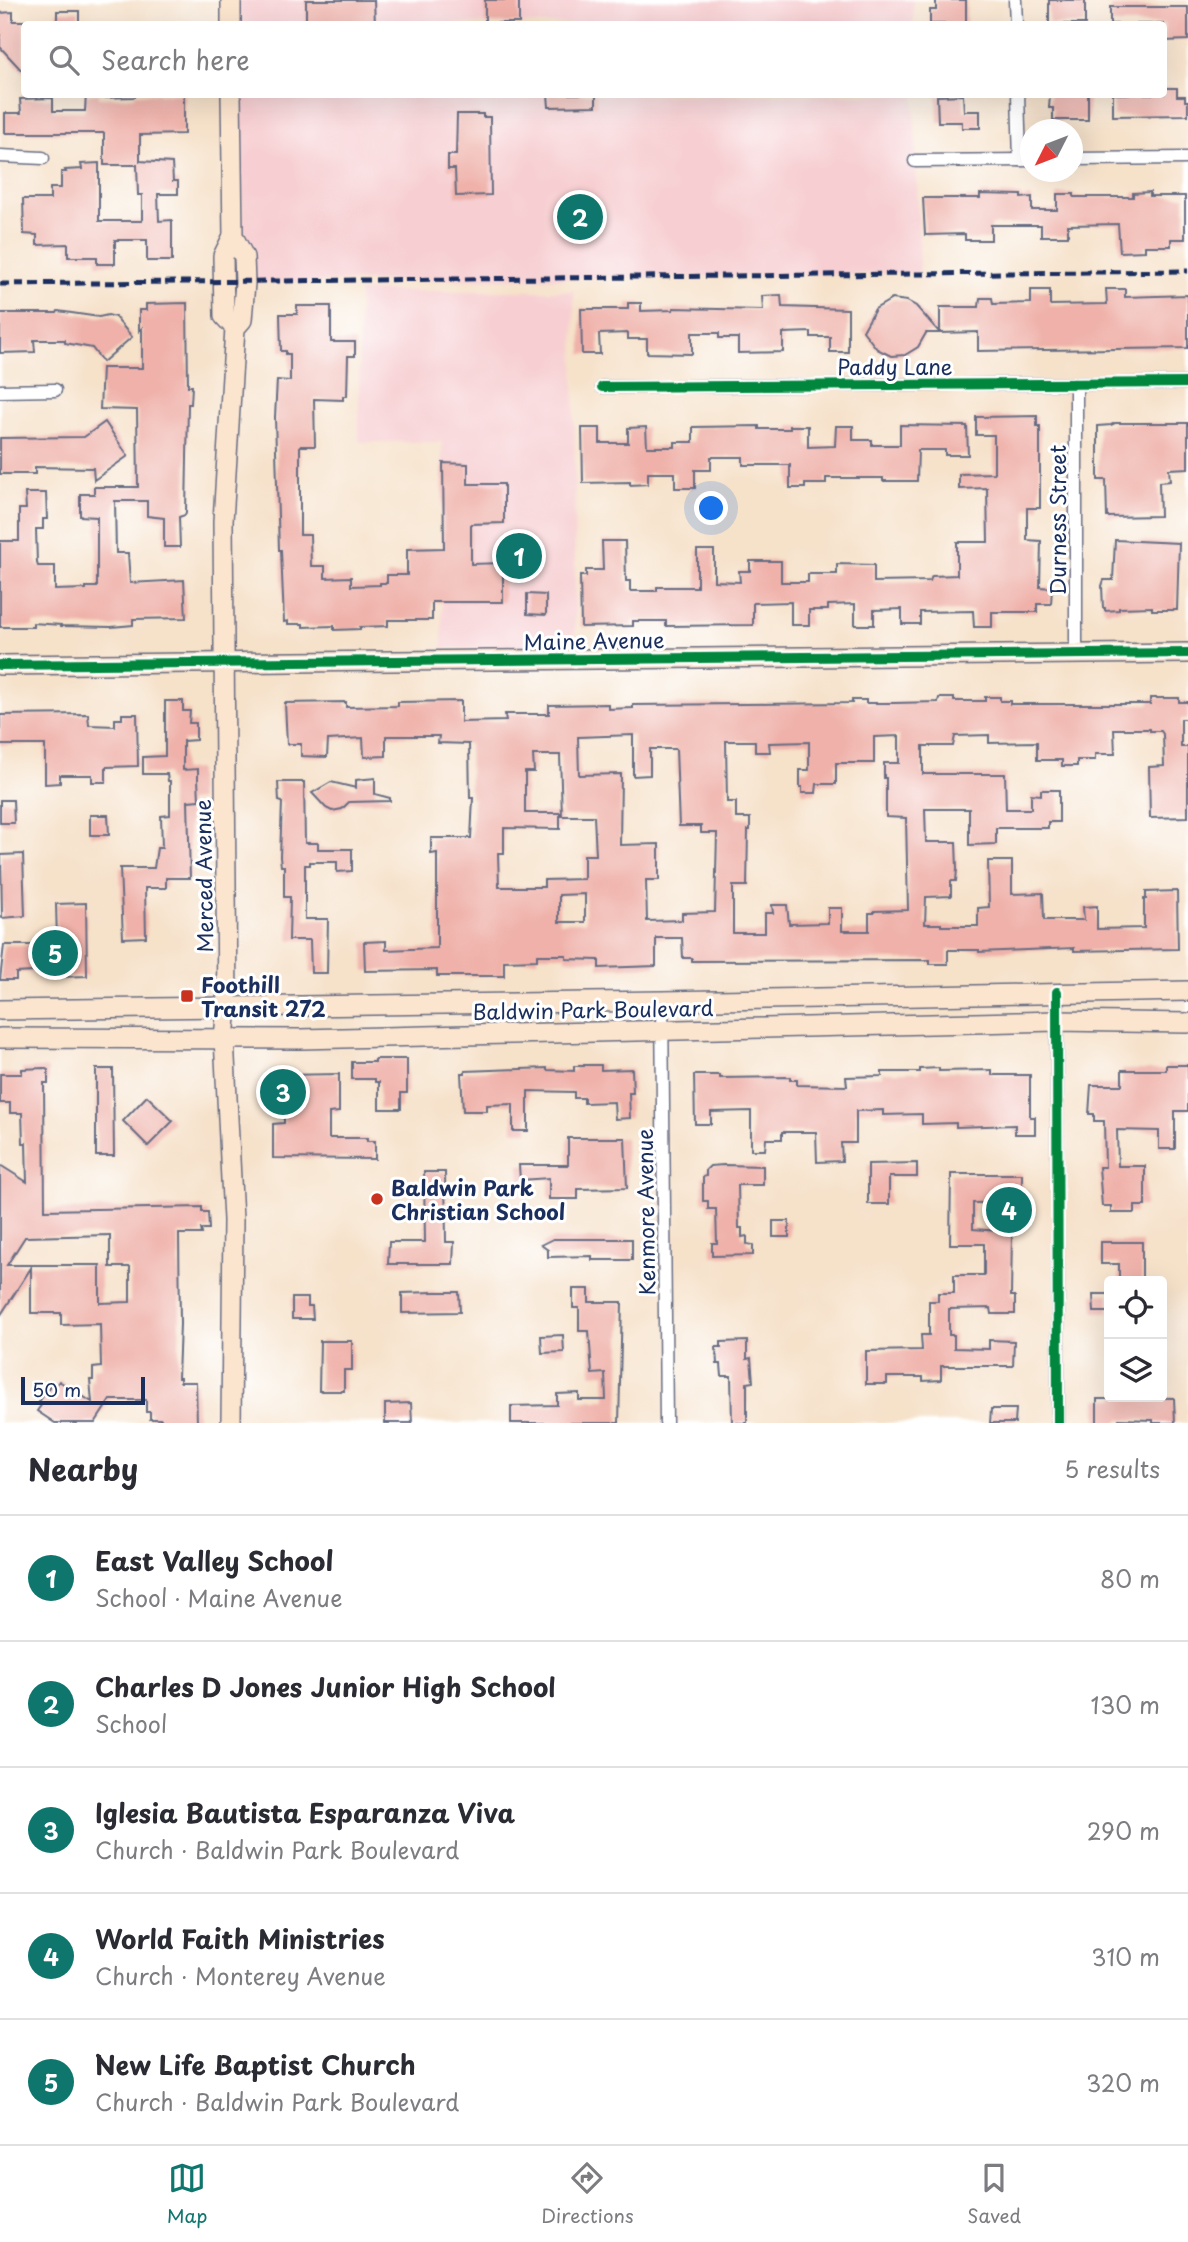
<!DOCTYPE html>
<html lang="en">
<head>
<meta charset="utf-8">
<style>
	body { margin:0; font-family:"Playpen Sans",sans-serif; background:#f2f2f3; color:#2b2b33 }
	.controls { position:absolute; right:21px; bottom:21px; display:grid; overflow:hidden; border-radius:7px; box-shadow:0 7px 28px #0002 }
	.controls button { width:63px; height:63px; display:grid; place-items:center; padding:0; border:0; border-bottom:2px solid #e1e1e2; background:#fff; color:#2b2b33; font:35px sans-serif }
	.compass { position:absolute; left:1020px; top:119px; width:63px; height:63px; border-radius:50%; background:#fff; box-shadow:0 7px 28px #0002; rotate:228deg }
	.scale { position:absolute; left:21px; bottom:18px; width:124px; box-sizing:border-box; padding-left:7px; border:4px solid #1b2f5e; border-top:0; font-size:19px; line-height:24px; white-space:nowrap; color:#1b2f5e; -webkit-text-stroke:5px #fff; paint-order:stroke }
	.you { position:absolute; left:712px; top:509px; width:24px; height:24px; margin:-18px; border:5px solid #fff; border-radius:50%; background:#1a73e8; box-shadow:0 0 0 10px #1a73e833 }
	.badge { display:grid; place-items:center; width:46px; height:46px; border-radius:50%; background:#0f766e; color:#fff; font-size:23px; font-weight:700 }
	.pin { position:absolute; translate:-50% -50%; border:4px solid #fff; box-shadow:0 2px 7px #0006 }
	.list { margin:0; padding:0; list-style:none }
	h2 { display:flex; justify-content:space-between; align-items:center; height:91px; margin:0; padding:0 28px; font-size:30px }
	h2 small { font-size:23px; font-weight:400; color:#7c7c81 }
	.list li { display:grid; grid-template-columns:46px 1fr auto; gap:21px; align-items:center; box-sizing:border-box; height:126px; padding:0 28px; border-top:2px solid #e1e1e2 }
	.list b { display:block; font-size:26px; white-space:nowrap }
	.list p { margin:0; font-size:23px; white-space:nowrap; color:#7c7c81 }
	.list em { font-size:23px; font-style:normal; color:#7c7c81 }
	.icon { flex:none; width:38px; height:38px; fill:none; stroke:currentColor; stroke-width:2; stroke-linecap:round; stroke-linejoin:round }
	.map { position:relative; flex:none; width:1188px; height:1423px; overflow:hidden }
	.search { position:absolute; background:#fff; box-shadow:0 7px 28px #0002; left:21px; right:21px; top:21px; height:77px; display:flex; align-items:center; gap:18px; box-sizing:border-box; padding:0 24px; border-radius:7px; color:#7c7c81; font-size:26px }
	.sheet { height:721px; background:#fff }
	nav { display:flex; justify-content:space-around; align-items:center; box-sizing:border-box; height:98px; border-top:2px solid #e1e1e2; background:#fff; font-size:19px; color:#7c7c81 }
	nav a { display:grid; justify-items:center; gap:4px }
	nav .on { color:#0f766e }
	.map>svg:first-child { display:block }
</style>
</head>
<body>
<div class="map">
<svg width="1188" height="1423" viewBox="0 0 1188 1423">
	<rect width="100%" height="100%" fill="#fff"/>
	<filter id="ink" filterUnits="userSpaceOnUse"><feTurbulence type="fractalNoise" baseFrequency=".0143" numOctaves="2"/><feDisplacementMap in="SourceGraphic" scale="14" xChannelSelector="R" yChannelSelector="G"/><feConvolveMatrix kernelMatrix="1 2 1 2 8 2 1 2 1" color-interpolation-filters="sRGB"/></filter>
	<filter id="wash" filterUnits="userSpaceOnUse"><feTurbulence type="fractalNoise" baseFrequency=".00686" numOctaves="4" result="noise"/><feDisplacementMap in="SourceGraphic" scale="28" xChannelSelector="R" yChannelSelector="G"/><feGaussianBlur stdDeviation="1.57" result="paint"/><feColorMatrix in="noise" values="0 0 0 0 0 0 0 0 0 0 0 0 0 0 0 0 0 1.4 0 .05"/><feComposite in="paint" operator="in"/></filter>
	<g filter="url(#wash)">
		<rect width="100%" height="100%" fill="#f6e1c9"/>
		<g fill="#f7cfd2">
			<path d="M234,0H913V24H235Z"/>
			<path d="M238,95H914L920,273L245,283Z"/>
			<path d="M359,291H574L575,649L442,648V442H359Z"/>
		</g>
		<g id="blocks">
			<g fill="#efb1a9" fill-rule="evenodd">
				<path d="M306,0H374L375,24H306Z"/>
				<rect x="485" y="0" width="34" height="23"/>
				<path d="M936,0H966V24H930V10H936Z"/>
				<rect x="1049" y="0" width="36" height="24"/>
				<path d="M1110,7H1188V40L1164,41V24H1110Z"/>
				<rect x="57" y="11" width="22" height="13"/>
				<path d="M13,12V21H24V73L0,47V13Z"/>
				<path d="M1164,88H1177V96H1185V101H1188V115L1113,116V94H1164Z"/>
				<path d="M86,94H99V98L135,97V94H184V134L140,135V161L172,163L173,181H178V194H158L159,221L172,220V261H147V240H115V264H97V257H68V244L37,245V235L24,234L23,199H50V188H61V172H66L65,170L82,169L81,164L99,163V221H142V195H138L137,165H104V133H5V113H21L20,99L53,98V111H85Z"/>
				<path d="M548,94H596V106L549,107Z"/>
				<path d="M1050,94H1088V120H1053V108H1049Z"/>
				<path d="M963,95L964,111H980V128H962V122H938L937,96Z"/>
				<path d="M457,114H483V117H490L491,195L456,196L455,169H448V155H456Z"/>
				<path d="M1150,192V196H1185V239H1171V246H1145V251L1120,252L1118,224L1068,225V236H1041V225H991V240H965V234L925,235L923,198H980V194L1021,195V198L1032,197V210H1057V194H1074V197H1133V193Z"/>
				<path d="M1106,289H1125V297L1188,295V348L978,351V332L940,333V307H979L980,298H992L993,304L1031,303V290H1050V305L1107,304Z"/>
				<path d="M781,295L782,307L848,309V352H830V337H811V332L783,333V352L738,353V338H719V333H692V354L647,353V339H628V333L599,334L600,354H582L581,309H628V303H641V311L673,310V308L763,310L762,296Z"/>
				<path d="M892,299L907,301L916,306L940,333H926L918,347L905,355L891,356L877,349L863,331L875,309Z"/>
				<path d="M187,303L188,386H192L191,404H188L186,512L185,515L179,517L180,547H164V518L147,516V501H115L116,553H128L130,583L184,580L186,618L133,619V625L111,627L61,626V625L33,623V627H0V541H19V509H26L25,493H46L47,519H43V529H36L37,563L38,566H55V590L86,589V587H97V517L80,516V494H94V487H138L137,410L100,409L102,368H142V328L139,331V310H146V304Z"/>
				<path d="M297,306H331V342H355V356H348L347,396H343V400L314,399L315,446H300V535H310L311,566H325V578L351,577V586L380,585V583H387V575H407V549L444,548L443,463L468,464V484H504V523L471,524V564L503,563V602H432V620H388V626L360,627V629L334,630V626L303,627V624H288V621L284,622L281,550H279L275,417L277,380L290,381V354H286V351H281L280,314H297Z"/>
				<path d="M58,311L99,317L108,315L115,317L132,337L103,362L92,348L65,343V340H34L35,352L0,353V313H57Z"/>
				<path d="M1037,416V426H1040V508H1027V540L1041,541L1040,587L1052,588L1051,604H1037V612H992V627H974L973,611L920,612V624H902V609L874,610V625H855V604L828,605V610H809V625H791V602L753,603V625L666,626V621H633V626L581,627L580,576H586V570H603L602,541H625L626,581H630V591H657V587H697V550H714V581L740,582L739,571H750V561H781V582H808V574H837V564L874,565V582L930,581L932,576L957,575V542H988L987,488L959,489V474L994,473V435H976V417Z"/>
				<path d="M105,422L128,456L94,480L93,468L35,467V474H0V438L84,437Z"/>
				<path d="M1115,423H1188V468L1169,469L1170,481L1159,482L1160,516L1107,517L1106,480H1098V426L1111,425Z"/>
				<path d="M900,425L967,426L968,455H945V450H918L917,481H883V478H826V484H805V488H790V465H743V457H711V470H695V488H675V473H648V484L630,485V482L583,483L582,428H600V443H628V428L646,427L647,447H675V442H693V427L759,426V429H790V426H808V447L835,446L836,426H853V440H872V445H900Z"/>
				<path d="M1115,540L1179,543L1177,610H1152V607L1119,608V610L1105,611V608H1103L1102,586L1104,580H1113Z"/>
				<path d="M527,594L546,595V615L527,614Z"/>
				<path d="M985,697H1000V701H1010V704H1150V698H1179V702H1188V719H1181V747H1188V817L1150,818L1149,767L1164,766L1163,734L1161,731H1150V729H1114L1115,754H1095V760H1077V766H1062V760H1037V742L989,743V735L955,736L953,746H923V774H1005L1006,809H1031V794L1041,795V790H1059V822H1048V828H996V844L969,845V809H925L926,842H956L957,869L956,881H951V896L926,897L925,924H941V926H978V908L989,907L988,861H1012V894L1043,893L1044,920H1084L1083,907L1097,906V929L1144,928V899H1146V892L1177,891L1178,949L1074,951V948L979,952V950H948V964H930V960L692,961V958H683L682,938H656V966L599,968V960L566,959V955H537V960L504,961V976H437V970L365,971L364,942L386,941V950L437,948V853L431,854V838H471L473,798H470L469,744L438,743L439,736H386V756L364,757L363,738L328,740L327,757L301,756V744H287L285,703L346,702V707L398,706V702L461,701V722L506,721L505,714H549V705L608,704V709L633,708V705L852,703V700H866V703H894L938,702L939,698H954V701H985ZM633,735V776L650,775V749H676L679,826H701V833H717L715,912L682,913V920L647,921L646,880H659V844L620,845L621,774L579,775L578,737ZM899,736V763H884V778H886V817L906,818L908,910L874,911V913H869V931H842V908H828V923L789,924L787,905H772L773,913H765V933H733V886H747L748,830H750V818H736V802H727L726,741H755V752H770L769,743L809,742V770H800V787H802V793H816L817,784H836V763H874V737ZM533,755H560L562,816H594L596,855H584V879L544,880V887H499L498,853H504V828L560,829V813H525V772H534ZM585,894V922H559V895Z"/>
				<path d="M165,701H183V711H190L189,723H196V740L183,741V770L198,769V779L199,800L188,801L190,878H166V888H145L146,937L123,938L120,868H154L157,848H162L161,816L170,815V781H168L167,774H143V757L165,756Z"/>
				<path d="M88,714L89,725L115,726V719H122V714H137L138,766L106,767V782H92V775H60V783L45,784V745H0V715Z"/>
				<path d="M375,778V794L390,798V801L349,802L342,809L332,811L326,808L312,793L331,782L356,788V780Z"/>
				<path d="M278,782H304L305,843H318V849H352V871L337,872V862H310V865H305V919H328L327,973H311L310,940H289L290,897H284V866H281L280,857L282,802L279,801Z"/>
				<path d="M0,800H13L14,823H0Z"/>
				<path d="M90,815H108L109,835H90Z"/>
				<path d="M23,854L25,916L2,918L1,855Z"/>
				<path d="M86,903L87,976L58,977L56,904Z"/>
				<path d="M4,945H33V972L16,973V980H0Z"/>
				<path d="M375,1059H407V1093H401V1109H379V1082H375V1079H352V1062H375Z"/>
				<path d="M584,1065H601V1070L632,1069L633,1093H629L630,1118L615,1119L614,1102L584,1103V1098H574V1092L528,1091V1131H513V1104L487,1105V1111H463L461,1073H465V1071L547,1068V1070L574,1071V1066H584Z"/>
				<path d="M1166,1065H1188V1111H1175V1149H1159V1131L1117,1130L1118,1166H1145V1206H1135V1213H1111V1206H1102L1099,1167H1105L1104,1121H1094V1114H1089L1091,1085H1122V1070H1166Z"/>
				<path d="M44,1068L48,1070V1083H44L45,1210L202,1207V1212H208L209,1229H201L202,1234H179L180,1324L178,1378H180V1382H196L197,1423H161V1419H150V1412H146V1400H110L95,1423H55L37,1411L42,1404L39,1402L51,1384L55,1387L59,1381L92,1402L90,1380H93V1368L101,1367L100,1324L61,1325V1313H31V1268L0,1316V1165L27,1182L26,1143H23L22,1113H10V1103H0V1074H22V1069ZM110,1235V1267H130V1302L100,1303V1265H7L25,1237Z"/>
				<path d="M939,1068V1071L992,1070V1075H1030V1117H1035V1134H1015V1125L956,1127V1123L922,1124V1114L883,1115V1110L856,1111V1143H841L842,1161L817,1162L816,1132H782V1139H766L765,1150H751V1111L711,1112V1124H695L694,1075H720V1078L790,1077V1080H797V1085L847,1086L846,1077L882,1076V1072H920V1069Z"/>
				<path d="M96,1069H113L114,1156H96Z"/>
				<path d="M339,1074V1112L329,1113V1138H367V1141H375V1159L273,1158V1124L284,1123L283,1075Z"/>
				<path d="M147,1096L173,1121L148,1146L123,1121Z"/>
				<path d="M568,1138H625L627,1188L578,1189V1199H549V1178L520,1180L519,1165H568Z"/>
				<path d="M917,1163V1177H889V1204H868V1164Z"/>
				<path d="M724,1165L763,1166V1185H738L739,1228H742V1237L747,1236V1244L753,1245V1255L712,1256V1243H717L716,1209H708V1201H703V1177L706,1176V1170L710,1166Z"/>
				<path d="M424,1172H445L446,1242H454L453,1264H388L389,1242H425Z"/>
				<path d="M951,1174H1022V1202L973,1203V1229L1012,1232L1011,1296H1015V1314H992L991,1308L949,1309V1335H954V1348L989,1349V1340L1014,1341L1013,1366H941V1380L923,1381V1377H887V1384H866V1351L922,1350L921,1335H929V1301H938V1293H954V1275H984V1244H950Z"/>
				<rect x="773" y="1221" width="16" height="16"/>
				<path d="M553,1239H632V1260H592V1256L548,1257V1250L541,1245Z"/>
				<path d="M1101,1242H1142V1281H1119V1264H1101Z"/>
				<path d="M573,1289H589V1302H622L619,1423H511V1406L557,1405V1394L579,1393V1400H606L605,1373L592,1374L589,1331H579V1308H573Z"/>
				<path d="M434,1292H459L460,1312L402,1313V1293Z"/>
				<path d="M1093,1294H1109V1312H1094Z"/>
				<path d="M292,1298H308V1306H312L313,1319H292Z"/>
				<path d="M563,1335L564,1352L542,1353L541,1336Z"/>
				<path d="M320,1341H352V1370H344V1391H319Z"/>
				<path d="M747,1341V1359L751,1358L753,1382L747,1383V1423H732L731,1376H722L721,1364H717L716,1347H721V1342Z"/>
				<path d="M1115,1397L1174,1398L1175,1423H1153V1420L1119,1419V1423H1097V1399H1115Z"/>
				<path d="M411,1403L412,1423H385V1404Z"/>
				<path d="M991,1409H1016L1015,1423H990Z"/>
			</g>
		</g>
	</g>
	<g filter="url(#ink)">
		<use href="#blocks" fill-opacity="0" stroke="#686d83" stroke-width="2"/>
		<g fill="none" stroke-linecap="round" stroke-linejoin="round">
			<defs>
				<g id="street">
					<path d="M1015,0L1016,24"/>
					<path d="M1018,94L1020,160"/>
					<path d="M0,156L43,158"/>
					<path d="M1072,159L1188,158"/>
					<path d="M915,161L1030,160"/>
					<path d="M602,387L1188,383"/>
					<path d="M0,391L55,390"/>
					<path d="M1076,655V384"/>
					<path d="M1057,992L1058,1423"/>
					<path d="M662,1001L666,1423"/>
				</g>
				<g id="secondary">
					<path d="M231,0V24"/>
					<path d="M231,94L233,236L244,257L245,283L242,320L235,328L223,521L227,1008L224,1037L233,1220L231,1423"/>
					<path d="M233,236L223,256L224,316L235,328"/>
					<path d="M0,665L1188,653"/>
					<path d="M0,1010L662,1001L1188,991"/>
					<path d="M0,1038L301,1039L1056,1021L1188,1023"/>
				</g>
			</defs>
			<use href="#street" stroke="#686d83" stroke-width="15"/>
			<use href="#secondary" stroke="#686d83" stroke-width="22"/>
			<use href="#street" stroke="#fff" stroke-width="12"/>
			<use href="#secondary" stroke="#fce5cf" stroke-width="19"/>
			<path stroke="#1b2f5e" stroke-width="5" stroke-dasharray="10 5" stroke-linecap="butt" d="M0,284L1188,271"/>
			<defs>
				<g id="cycleway">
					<path d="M602,387L1188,383"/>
					<path d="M0,665L1188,653"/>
					<path d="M1057,992L1058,1423"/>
				</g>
			</defs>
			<use href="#cycleway" stroke="#fff" stroke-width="15"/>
			<use href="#cycleway" stroke="#00873e" stroke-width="10"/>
		</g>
	</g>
	<g fill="#c8321e" stroke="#fff" stroke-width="2.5">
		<rect x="180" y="989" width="14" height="14" rx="3.5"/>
		<circle cx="377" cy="1199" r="7"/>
	</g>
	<g text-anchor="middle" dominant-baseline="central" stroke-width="6" stroke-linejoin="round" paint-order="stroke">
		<g font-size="21" fill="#1b2f5e" stroke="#fff">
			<text x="895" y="366">Paddy Lane</text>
			<text transform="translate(1057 520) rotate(-90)">Durness Street</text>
			<text transform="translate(594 640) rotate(-1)">Maine Avenue</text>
			<text transform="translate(203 876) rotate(-91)">Merced Avenue</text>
			<text transform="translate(593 1009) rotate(-1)">Baldwin Park Boulevard</text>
			<text transform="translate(645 1212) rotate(-91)">Kenmore Avenue</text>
		</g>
		<g font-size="21" font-weight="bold" fill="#1b2f5e" stroke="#fff" text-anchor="start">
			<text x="201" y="984">Foothill<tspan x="201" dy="24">Transit 272</tspan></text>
			<text x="391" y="1187">Baldwin Park<tspan x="391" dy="24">Christian School</tspan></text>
		</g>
	</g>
</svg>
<div class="controls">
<button><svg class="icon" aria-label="locate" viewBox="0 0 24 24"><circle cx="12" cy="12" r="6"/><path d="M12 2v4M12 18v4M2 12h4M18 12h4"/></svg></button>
<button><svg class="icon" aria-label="layers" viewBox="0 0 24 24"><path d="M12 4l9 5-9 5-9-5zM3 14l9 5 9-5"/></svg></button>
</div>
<svg class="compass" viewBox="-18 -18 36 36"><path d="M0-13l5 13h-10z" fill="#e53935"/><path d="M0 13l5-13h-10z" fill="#7c7c81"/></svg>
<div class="scale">50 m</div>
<div class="you"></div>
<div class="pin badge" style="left:519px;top:556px">1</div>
<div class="pin badge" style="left:580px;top:217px">2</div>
<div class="pin badge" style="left:283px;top:1092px">3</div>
<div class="pin badge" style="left:1009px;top:1210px">4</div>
<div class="pin badge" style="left:55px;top:953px">5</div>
<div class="search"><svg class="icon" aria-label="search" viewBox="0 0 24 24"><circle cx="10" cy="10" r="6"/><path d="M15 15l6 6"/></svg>Search here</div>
</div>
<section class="sheet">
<h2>Nearby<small>5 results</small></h2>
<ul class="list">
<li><span class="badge">1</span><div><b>East Valley School</b><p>School · Maine Avenue</p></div><em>80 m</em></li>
<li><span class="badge">2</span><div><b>Charles D Jones Junior High School</b><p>School</p></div><em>130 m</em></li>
<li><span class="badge">3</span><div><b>Iglesia Bautista Esparanza Viva</b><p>Church · Baldwin Park Boulevard</p></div><em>290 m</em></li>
<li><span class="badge">4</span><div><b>World Faith Ministries</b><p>Church · Monterey Avenue</p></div><em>310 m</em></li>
<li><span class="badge">5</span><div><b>New Life Baptist Church</b><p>Church · Baldwin Park Boulevard</p></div><em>320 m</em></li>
</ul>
</section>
<nav>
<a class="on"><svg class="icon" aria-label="map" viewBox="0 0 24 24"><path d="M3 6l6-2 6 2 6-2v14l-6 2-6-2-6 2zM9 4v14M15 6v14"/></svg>Map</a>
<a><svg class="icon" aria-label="directions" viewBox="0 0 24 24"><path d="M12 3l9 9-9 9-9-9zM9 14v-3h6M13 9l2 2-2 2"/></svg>Directions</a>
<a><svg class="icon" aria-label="saved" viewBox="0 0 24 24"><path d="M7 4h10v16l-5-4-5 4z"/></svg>Saved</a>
</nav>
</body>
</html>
